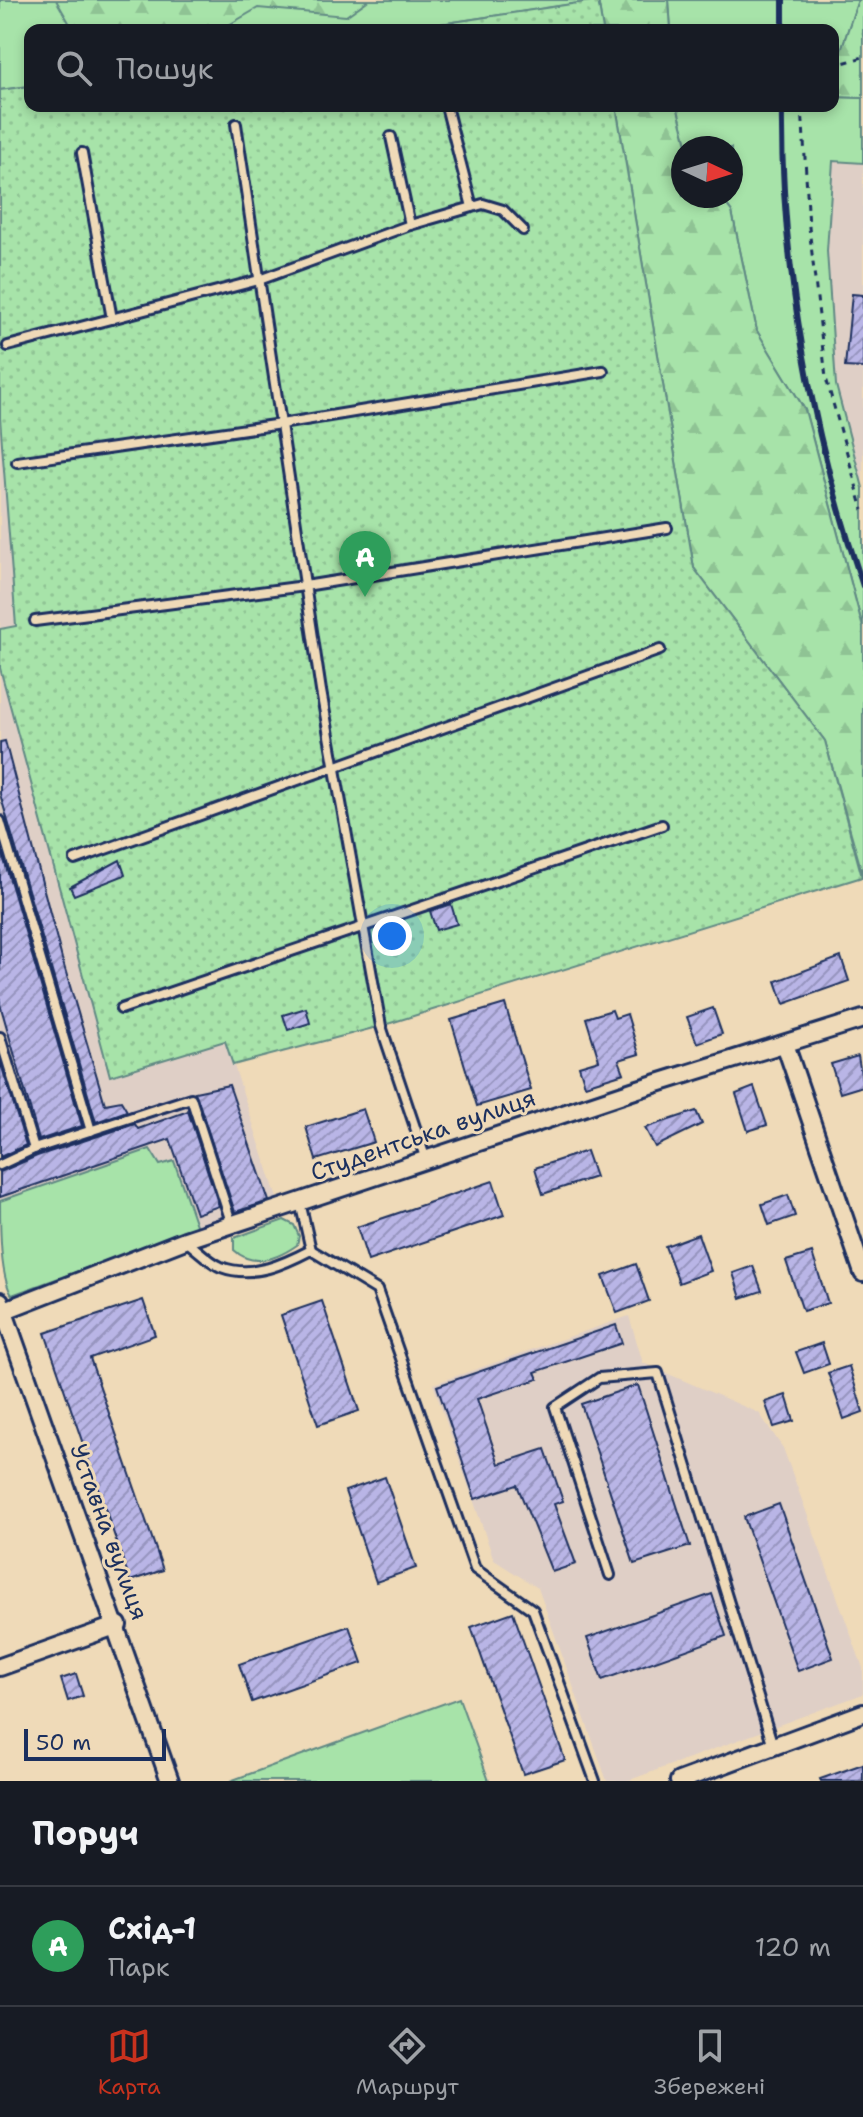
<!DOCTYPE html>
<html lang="uk">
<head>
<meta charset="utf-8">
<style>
	body { margin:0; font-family:"Shantell Sans",sans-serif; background:#242831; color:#f1f3f6 }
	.compass { position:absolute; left:671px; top:136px; width:72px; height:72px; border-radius:50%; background:#171b24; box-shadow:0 4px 12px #0003; rotate:94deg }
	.scale { position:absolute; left:24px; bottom:20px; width:142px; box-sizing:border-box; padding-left:8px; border:4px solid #1b2f5e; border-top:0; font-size:22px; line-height:28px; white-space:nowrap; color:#1b2f5e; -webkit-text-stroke:6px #efdab8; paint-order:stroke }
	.you { position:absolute; left:392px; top:936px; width:28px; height:28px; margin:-20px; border:6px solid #fff; border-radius:50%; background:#1a73e8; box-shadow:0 0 0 12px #1a73e833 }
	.badge { display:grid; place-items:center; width:52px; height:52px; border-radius:50%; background:#c8321e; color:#fff; font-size:26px; font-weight:700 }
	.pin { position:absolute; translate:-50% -66px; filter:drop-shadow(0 2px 4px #0008) }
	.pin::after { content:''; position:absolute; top:42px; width:28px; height:24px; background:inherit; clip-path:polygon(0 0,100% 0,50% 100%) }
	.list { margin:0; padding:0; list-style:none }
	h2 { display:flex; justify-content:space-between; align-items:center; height:104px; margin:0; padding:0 32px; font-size:34px }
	h2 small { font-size:26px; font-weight:400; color:#9ea1a6 }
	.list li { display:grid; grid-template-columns:52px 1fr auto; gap:24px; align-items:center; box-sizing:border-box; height:120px; padding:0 32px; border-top:2px solid #363941 }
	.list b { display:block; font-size:30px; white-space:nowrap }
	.list p { margin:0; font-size:26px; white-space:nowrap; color:#9ea1a6 }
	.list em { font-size:26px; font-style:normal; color:#9ea1a6 }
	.icon { flex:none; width:44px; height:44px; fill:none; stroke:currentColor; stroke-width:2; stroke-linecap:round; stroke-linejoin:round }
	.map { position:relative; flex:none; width:863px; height:1781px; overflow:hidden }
	.search { position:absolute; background:#171b24; box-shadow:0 4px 12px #0003; left:24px; right:24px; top:24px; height:88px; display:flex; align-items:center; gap:20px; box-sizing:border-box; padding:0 28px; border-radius:16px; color:#9ea1a6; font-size:30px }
	.sheet { height:224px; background:#171b24 }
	nav { display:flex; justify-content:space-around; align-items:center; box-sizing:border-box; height:112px; border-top:2px solid #363941; background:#171b24; font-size:22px; color:#9ea1a6 }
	nav a { display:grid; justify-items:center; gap:4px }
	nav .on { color:#c8321e }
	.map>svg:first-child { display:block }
</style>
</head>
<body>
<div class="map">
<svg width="863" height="1781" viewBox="0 0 863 1781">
	<defs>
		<pattern id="forest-firs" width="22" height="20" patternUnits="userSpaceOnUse" patternTransform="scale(2)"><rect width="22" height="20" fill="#a7e3a9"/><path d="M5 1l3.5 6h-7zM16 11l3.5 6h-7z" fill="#8fc394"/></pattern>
		<pattern id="garden-dots" width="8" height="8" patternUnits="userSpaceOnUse" patternTransform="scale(2)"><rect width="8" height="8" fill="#a7e3a9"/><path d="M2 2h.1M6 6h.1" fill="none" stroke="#8fc394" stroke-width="1.8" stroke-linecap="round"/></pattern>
		<pattern id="building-hatch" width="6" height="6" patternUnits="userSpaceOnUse" patternTransform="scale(2)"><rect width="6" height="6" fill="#b9b5e6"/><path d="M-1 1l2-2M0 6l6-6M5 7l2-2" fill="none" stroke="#9694be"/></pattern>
	</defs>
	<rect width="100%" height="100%" fill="#efdab8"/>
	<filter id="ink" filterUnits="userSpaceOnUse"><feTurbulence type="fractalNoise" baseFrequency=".0125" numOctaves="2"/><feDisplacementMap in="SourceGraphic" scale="16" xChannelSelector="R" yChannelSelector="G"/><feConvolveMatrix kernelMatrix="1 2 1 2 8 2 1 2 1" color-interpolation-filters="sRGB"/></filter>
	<g filter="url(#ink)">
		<g fill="#dfcfc6">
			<path d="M833,160L863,163V488L836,385L827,251Z"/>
			<path d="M0,418L16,626L0,629Z"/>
			<path d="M0,668L110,1075L226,1041L278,1201L197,1228L174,1162L160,1165L150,1149L0,1201Z"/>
			<path d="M629,1316L643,1363L759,1413L783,1448L863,1668V1694L627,1781H607L538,1588L494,1560L433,1384Z"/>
		</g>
		<g fill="#a7e3a9" stroke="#618984" stroke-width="2">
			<path d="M0,0H599L401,30H30V86L0,90Z"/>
			<path d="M669,0H858L833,74V30H671Z"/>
			<path d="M833,81L837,97L863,98V163L833,161L827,251L836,385L863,488V628L805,410L757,331L732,212L720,196H731V148H688L677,106H833Z"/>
			<path d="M150,1149L160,1165L174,1161L197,1228L12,1295C0,1277 0,1227 0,1201Z"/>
			<path d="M284,1220L294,1225L299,1236L297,1245C277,1259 253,1268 234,1250V1238Z"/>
			<path d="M459,1698L489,1781H230Z"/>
		</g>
		<g fill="url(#forest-firs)" stroke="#618984" stroke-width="2">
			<path d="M56,0H366L367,1L346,16L258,8L220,30H66L71,26Z"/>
			<path d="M598,0H669L671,30H603Z"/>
			<path d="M858,0H863V98L837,97L833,74Z"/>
			<path d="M616,106H677L688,148H683V196H720L732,212L757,331L805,410L863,628V876L825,741L694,568Z"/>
		</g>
		<g fill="url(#garden-dots)" stroke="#618984" stroke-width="2">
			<path d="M598,0L603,30H401Z"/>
			<path d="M30,86V106H616L694,568L825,741L862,877L381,1026L233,1065L225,1041L110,1076L0,668V629L16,626L0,418V90Z"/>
		</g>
		<g fill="url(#building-hatch)" stroke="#1b2f5e" stroke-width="2">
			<path d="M852,294L863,295V368L845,367Z"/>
			<path d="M5,741L62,959L105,1104L121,1101L127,1111L96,1122L0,794V742Z"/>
			<path d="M0,846L82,1126L39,1140L0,1004Z"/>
			<path d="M120,860L125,875L74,895L70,887Z"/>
			<path d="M451,904L457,924L436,930L430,911Z"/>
			<path d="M841,957L849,981L784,1004L776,981Z"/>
			<path d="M505,1004L531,1090L477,1106L451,1020Z"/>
			<path d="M306,1008L310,1023L288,1030L283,1015Z"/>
			<path d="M713,1008L722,1034L697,1043L687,1017Z"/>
			<path d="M612,1010L615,1018L627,1014L639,1054L619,1060L624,1073L585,1085L579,1066L599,1060L586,1018Z"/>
			<path d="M858,1056L863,1086L840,1093L831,1064Z"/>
			<path d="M0,1061L26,1145L0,1157Z"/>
			<path d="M229,1085L269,1201L235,1212L195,1092Z"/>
			<path d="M754,1087L767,1125L748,1131L736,1094Z"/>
			<path d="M363,1109L374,1142L316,1160L306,1127Z"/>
			<path d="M188,1111L219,1206L196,1214L170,1139L0,1197V1172L37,1156L135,1124L138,1129Z"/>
			<path d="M696,1111L702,1124L655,1147L645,1128Z"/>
			<path d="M586,1151L595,1177L543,1194L535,1168Z"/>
			<path d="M493,1181L504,1215L368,1261L357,1227Z"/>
			<path d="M788,1195L795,1216L769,1225L762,1204Z"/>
			<path d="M698,1234L711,1271L679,1283L665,1246Z"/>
			<path d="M812,1253L828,1303L803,1311L786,1261Z"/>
			<path d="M636,1264L649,1301L617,1313L603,1276Z"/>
			<path d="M753,1266L762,1291L741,1298L733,1273Z"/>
			<path d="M143,1300L155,1335L90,1358L163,1570L130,1581L45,1333Z"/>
			<path d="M322,1301L359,1411L318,1425L281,1315Z"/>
			<path d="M616,1325L622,1343L535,1372L538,1379L477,1399L499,1464L545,1449L563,1501L554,1504L576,1564L552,1572L517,1485L475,1499L437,1386Z"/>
			<path d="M822,1343L829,1364L804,1373L796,1352Z"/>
			<path d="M849,1366L863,1412L844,1419L828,1373Z"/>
			<path d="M638,1385L690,1546L634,1564L581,1404Z"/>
			<path d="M786,1395L794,1421L774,1427L765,1402Z"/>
			<path d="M385,1477L416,1568L376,1582L345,1491Z"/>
			<path d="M779,1504L833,1658L798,1671L744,1517Z"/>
			<path d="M712,1594L726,1636L602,1680L587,1638Z"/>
			<path d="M513,1612L565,1760L523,1774L471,1627Z"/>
			<path d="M349,1626L362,1663L252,1702L239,1664Z"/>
			<path d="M76,1674L83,1696L68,1701L61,1679Z"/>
			<path d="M863,1764V1781H821L820,1779Z"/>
		</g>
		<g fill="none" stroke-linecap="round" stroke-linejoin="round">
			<defs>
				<g id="service">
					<path d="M446,106L472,207"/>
					<path d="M236,124L321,691L381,1026L426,1160"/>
					<path d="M391,137L410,225"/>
					<path d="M82,153L112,319"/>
					<path d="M8,346L259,280L410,225L483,204L503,210L523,230"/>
					<path d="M17,462L281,424L603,371"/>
					<path d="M35,621L305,586L667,528"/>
					<path d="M0,821L91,1131"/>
					<path d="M75,860L660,650"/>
					<path d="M121,1009L662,825"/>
					<path d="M0,1037L34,1149"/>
					<path d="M0,1165L34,1149L191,1098L232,1225"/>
					<path d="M186,1241C197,1249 209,1262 221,1267C253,1279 284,1264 311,1250L300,1202"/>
					<path d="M311,1250L377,1290L475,1569L533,1610L595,1781"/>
					<path d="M610,1575L555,1407L599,1378L658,1373L773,1746"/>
				</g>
				<g id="minor">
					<path d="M785,1044L863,1273"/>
					<path d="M0,1301L170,1781"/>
					<path d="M0,1312L185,1240L635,1090L863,1019"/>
					<path d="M0,1667L118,1625"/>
					<path d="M679,1781L863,1713"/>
				</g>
			</defs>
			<use href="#service" stroke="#1b2f5e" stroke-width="14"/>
			<use href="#minor" stroke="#1b2f5e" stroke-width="22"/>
			<g stroke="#1b2f5e" stroke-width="3" stroke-dasharray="6 6" stroke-linecap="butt">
				<path d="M833,66L863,57"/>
				<path d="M802,106L809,227L826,378L863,510"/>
			</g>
			<use href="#service" stroke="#efdab8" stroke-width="8"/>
			<use href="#minor" stroke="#efdab8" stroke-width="16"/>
			<g stroke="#1b2f5e" stroke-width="6">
				<path d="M783,30V0"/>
				<path d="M782,106C780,263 812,437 863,586"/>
			</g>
		</g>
	</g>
	<g text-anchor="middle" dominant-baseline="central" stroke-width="6" stroke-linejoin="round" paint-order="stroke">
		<g font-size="24" fill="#1b2f5e" stroke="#efdab8">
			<text transform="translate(423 1135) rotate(-19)">Студентська вулиця</text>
			<text transform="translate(109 1532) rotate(70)">Уставна вулиця</text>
		</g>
	</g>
</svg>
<svg class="compass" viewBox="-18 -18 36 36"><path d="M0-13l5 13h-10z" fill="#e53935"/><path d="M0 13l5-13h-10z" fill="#9ea1a6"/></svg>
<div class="scale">50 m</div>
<div class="you"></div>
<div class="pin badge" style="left:365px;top:597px;background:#2e9e5b">A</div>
<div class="search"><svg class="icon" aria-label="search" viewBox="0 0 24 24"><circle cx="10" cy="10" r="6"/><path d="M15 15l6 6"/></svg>Пошук</div>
</div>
<section class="sheet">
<h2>Поруч<small></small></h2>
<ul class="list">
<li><span class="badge" style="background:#2e9e5b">A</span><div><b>Схід-1</b><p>Парк</p></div><em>120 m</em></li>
</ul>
</section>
<nav>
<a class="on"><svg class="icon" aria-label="map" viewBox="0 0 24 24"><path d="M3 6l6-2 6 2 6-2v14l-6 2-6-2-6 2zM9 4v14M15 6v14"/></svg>Карта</a>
<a><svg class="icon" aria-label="directions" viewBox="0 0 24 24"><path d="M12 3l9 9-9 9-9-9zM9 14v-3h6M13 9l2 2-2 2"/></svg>Маршрут</a>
<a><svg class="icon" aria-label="saved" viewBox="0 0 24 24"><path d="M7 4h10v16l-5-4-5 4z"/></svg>Збережені</a>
</nav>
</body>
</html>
